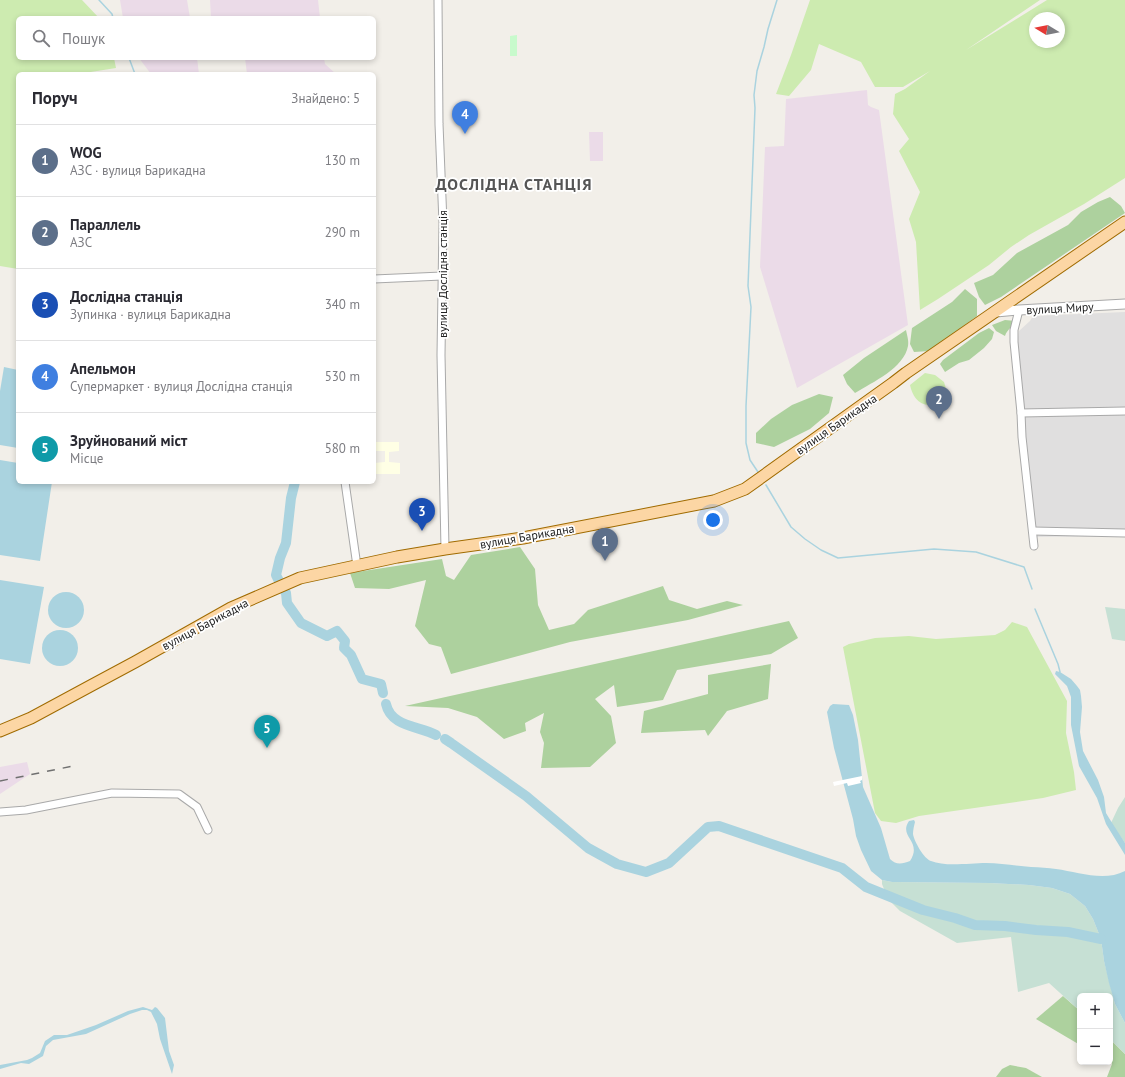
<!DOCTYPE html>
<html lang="uk">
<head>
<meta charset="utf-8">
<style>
	body { margin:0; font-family:"PT Sans",sans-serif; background:#f7f7f7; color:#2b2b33 }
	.controls { position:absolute; right:12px; bottom:12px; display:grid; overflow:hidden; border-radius:6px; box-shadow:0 2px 6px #0003 }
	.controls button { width:36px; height:36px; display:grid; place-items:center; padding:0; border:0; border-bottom:1px solid #e1e1e2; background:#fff; color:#2b2b33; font:20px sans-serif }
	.compass { position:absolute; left:1029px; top:12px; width:36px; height:36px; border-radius:50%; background:#fff; box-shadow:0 2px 6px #0003; rotate:280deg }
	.you { position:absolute; left:713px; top:520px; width:14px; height:14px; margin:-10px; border:3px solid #fff; border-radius:50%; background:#1a73e8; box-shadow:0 0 0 6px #1a73e833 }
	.badge { display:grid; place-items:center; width:26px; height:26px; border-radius:50%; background:#1a73e8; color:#fff; font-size:13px; font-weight:700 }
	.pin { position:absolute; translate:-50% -33px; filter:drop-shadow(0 1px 2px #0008) }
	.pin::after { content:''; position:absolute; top:21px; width:14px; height:12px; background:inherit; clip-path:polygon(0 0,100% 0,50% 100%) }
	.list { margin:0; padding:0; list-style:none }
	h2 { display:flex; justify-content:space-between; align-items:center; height:52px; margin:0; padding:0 16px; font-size:17px }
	h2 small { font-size:13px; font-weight:400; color:#7c7c81 }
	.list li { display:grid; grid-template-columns:26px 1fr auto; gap:12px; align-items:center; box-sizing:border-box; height:72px; padding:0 16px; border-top:1px solid #e1e1e2 }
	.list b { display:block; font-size:15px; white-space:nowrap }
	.list p { margin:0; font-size:13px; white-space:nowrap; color:#7c7c81 }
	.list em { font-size:13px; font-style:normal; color:#7c7c81 }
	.icon { flex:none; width:22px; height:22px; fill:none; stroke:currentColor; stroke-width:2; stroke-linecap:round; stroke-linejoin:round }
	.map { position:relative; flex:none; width:1125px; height:1077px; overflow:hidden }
	.search { position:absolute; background:#fff; box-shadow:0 2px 6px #0003; left:16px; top:16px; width:360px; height:44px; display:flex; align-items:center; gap:10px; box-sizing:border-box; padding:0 14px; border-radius:6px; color:#7c7c81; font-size:15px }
	.panel { position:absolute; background:#fff; box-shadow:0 2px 6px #0003; left:16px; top:72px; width:360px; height:412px; border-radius:6px }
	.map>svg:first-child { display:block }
</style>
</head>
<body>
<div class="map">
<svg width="1125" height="1077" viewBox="0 0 1125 1077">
	<rect width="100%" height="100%" fill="#f2efe9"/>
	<path fill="#e0dfdf" d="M1125,312V536L1034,537L1017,343L1019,331L1030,321L1033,316Z"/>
	<g fill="#ebdbe8">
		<path d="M120,0H187L190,18H123Z"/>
		<path d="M210,0H318L320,18H211Z"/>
		<path d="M139,58H197L199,74H151Z"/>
		<path d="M245,58H324L325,64L336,74H247Z"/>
		<path d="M867,90L868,105L871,107L879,110L908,325L797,388L760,267L765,147L784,146L786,99Z"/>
		<path d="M603,132V161H590L589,132Z"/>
		<path d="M27,762L30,774L0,794V767Z"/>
	</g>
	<path fill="#ffffe5" d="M375,442H399V451L389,452V462L400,463V474H374V463L385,462V451H375Z"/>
	<g fill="#cdebb0" fill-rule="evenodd">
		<path d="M0,0H82L99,18H18V58H114L116,68L78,74H18V269L0,266Z"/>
		<path d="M810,0H1040L966,50L1047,0H1125V178L1084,204L1029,235L1011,247L989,265L938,299L920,310L916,242L909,219L920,192L899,151L909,139L893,114L895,94L905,89L930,71L903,87H875L861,62L819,44L811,70L789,96L776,94L791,55ZM1035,18H1059V42H1035Z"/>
		<path d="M925,373L935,375L944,382L947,392L942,402C938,403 933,405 929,405C918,405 912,395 910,385Z"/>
		<path d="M1012,622L1027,627L1067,701L1066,733L1074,772L1076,790L1043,798L919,816L896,823L881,821L875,813L843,647L849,644L875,638L909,636L936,639L995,635L1005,630Z"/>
	</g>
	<g fill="#add19e">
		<path d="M1110,197L1121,206L1125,213L1001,297L985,305L979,297L974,283L993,275L1017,253L1068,225L1081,212L1098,202Z"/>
		<path d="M965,289L977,299V316L930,351L914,352L910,344L912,328L952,302Z"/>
		<path d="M1005,320L1016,321C1014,326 1007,329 1005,336L996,331L992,325Z"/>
		<path d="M989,328L994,332L992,339L984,348L969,360L959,363L945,372L940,364L943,360L979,333Z"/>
		<path d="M906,330C907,335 909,341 908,346C904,368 873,382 855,393L847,384L843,375L864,358Z"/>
		<path d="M819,394L833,397L829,413L810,429L774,447L756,443V433L771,419L792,405Z"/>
		<path d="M520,547L535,569L538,605L549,630L574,624L588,610L663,586L669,600L697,609L727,601L743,605L688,620L570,642L451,674L441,647L429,644L415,626L426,580L389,589L355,588L350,573L442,559L446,576L454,580L471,555Z"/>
		<path d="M789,621L798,638L771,654L677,670L663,700L617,707L614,685L595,699L611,716L616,743L590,767L541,768L544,743L540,732L544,713L525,723L526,731L504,739L477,717L448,708L405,706Z"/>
		<path d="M771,664L768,699L727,711L708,736L705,730L641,733L644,711L708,694V675Z"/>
		<path d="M1063,996L1080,1011V1045L1036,1019Z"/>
		<path d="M1110,1039L1125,1054V1077H1107L1112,1064L1110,1054Z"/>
		<path d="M1010,1065L1026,1068L1042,1077H996L1002,1069Z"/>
	</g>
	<g fill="#c6e0d4">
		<path d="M1105,607L1125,609V641L1112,639Z"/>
		<path d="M1125,797V843L1111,823L1118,808Z"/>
		<path d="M882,880L892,882L989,883L1029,885L1052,888L1070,894L1085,906L1093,919L1101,939L1104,961L1115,1004L1125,1023V1054L1110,1039V996H1080V1011L1049,983L1018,992L1011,937L957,943L900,911L888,899L882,884Z"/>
	</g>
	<path fill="#c8facc" d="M517,35V56H510V36Z"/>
	<g fill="#aad3df">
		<path d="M4,367L18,370V448L0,445V391Z"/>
		<path d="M0,460L18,463V482H52L40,561L0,555Z"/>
		<path d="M0,580L44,587L30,664L0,659Z"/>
		<circle cx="66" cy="610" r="18"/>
		<circle cx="60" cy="648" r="18"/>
		<path d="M1056,671L1060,672L1071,679L1077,686L1080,690L1081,696L1082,707L1080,732L1083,751L1098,780L1104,797L1106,813L1109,818L1125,843V855L1106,824L1097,798L1079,766L1071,725V697L1067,686L1055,674Z"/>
		<path d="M833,704L849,705L853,715L858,740L863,787L881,828L890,859C896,865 902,864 910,861C923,841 898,837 909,821L914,820L915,822C914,826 913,830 913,834C914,841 924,859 931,861C945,867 970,863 986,863C1001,863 1016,866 1031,867C1040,867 1048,868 1056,869C1078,872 1104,882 1125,871V1023L1115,1004L1109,983L1104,961L1101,939L1093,919L1085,906L1070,894L1052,888L1029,885L989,883L892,882L882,880L871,871L861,850L856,836L853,819L834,748L827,712L830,706Z"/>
		<path d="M143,1007L152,1010L155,1007L157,1008L165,1018L169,1051L174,1065L172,1074L160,1039L157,1024L151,1012L147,1010H142L130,1014L86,1034L53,1040L46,1046L43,1056L29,1064L21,1063L0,1069V1065L27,1060L32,1058L40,1053L45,1041L54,1035H67L96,1025L128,1011Z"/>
	</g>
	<path fill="#fff" d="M862,776V780L860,781L861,783L848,786L847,783L834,786L833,782Z"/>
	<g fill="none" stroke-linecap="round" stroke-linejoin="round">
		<g stroke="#aad3df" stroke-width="1.5">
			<path d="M99,0L112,14L113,18"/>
			<path d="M129,58L135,74"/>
			<path d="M758,472L750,460L746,443V406L751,307L748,286L755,108L754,95L757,71L764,47L768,29L777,0"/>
			<path d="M766,485L791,527L805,539L821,550L838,558L934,549L976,552L1024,567L1032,589"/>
			<path d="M1035,609L1058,664L1060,672"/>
		</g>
		<g stroke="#aad3df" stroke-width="10">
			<path d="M279,581L276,575L280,558L286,543L291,498L295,482"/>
			<path d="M284,590L286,593L287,603L301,623L327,636L337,631L345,641L344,648L351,655L362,679L381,684L383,693"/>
			<path d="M386,704C391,727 419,726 436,735"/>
			<path d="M445,739L451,743L526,796L588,848L617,864L646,872L669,863L708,827L719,826L842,868L866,887L923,910L955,918L975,925L1005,926L1036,930L1068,932L1101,939"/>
		</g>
		<defs>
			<g id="minor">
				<path d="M438,0L439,124L443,223L441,355L445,549"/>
				<path d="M374,279L442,276"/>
				<path d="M1019,310L1014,330V342L1021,413L1022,437L1034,546"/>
				<path d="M1021,413L1125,411"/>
				<path d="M345,482L357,566"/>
				<path d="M1033,531L1125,533"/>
				<path d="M0,812L26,810L112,793L179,794L197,807L208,830"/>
			</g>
			<path id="tertiary" d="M996,312L1019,310L1125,304"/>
			<path id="primary" d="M0,731L31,718L94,684L135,662L231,608L300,578L397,557L445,549L523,538L714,501L745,489L893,383L906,373L1125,222"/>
		</defs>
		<use href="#minor" stroke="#a9a9a9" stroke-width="9"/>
		<use href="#tertiary" stroke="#a9a9a9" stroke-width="11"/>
		<use href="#primary" stroke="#a06b00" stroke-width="13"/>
		<use href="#minor" stroke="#fff" stroke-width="7"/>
		<use href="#tertiary" stroke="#fff" stroke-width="9"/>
		<use href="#primary" stroke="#fcd6a4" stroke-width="11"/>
		<path stroke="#707070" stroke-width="1.5" stroke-dasharray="8 8" stroke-linecap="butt" d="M0,781L73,766"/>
	</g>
	<g text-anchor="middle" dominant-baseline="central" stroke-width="3.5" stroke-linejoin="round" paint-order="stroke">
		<g font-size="12" fill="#222" stroke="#fff">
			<text transform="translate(442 274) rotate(-90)">вулиця Дослідна станція</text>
			<text transform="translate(1060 308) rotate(-3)">вулиця Миру</text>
			<text transform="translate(836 424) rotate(-35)">вулиця Барикадна</text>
			<text transform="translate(527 536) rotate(-10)">вулиця Барикадна</text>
			<text transform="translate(205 624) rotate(-28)">вулиця Барикадна</text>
		</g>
		<g font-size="16" font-weight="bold" letter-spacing="1" fill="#555" stroke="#fff">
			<text x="514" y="184">ДОСЛІДНА СТАНЦІЯ</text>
		</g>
	</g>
</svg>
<div class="controls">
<button>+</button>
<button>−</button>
</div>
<svg class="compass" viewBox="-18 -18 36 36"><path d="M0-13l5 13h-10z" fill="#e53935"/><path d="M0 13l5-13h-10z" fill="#7c7c81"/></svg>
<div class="you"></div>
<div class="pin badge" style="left:605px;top:561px;background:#5c6f8a">1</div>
<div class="pin badge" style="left:939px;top:419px;background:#5c6f8a">2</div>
<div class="pin badge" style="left:422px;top:531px;background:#1a4fb4">3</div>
<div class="pin badge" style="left:465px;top:134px;background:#3f7fe0">4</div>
<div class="pin badge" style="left:267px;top:748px;background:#0f9aa8">5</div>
<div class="search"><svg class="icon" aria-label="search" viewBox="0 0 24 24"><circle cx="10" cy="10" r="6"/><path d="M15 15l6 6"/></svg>Пошук</div>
<section class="panel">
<h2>Поруч<small>Знайдено: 5</small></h2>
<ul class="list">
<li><span class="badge" style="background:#5c6f8a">1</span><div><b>WOG</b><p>АЗС · вулиця Барикадна</p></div><em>130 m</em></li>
<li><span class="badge" style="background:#5c6f8a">2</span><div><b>Параллель</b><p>АЗС</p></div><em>290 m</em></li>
<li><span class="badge" style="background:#1a4fb4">3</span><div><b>Дослідна станція</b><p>Зупинка · вулиця Барикадна</p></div><em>340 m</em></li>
<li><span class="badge" style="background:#3f7fe0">4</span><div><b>Апельмон</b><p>Супермаркет · вулиця Дослідна станція</p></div><em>530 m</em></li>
<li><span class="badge" style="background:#0f9aa8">5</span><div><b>Зруйнований міст</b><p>Місце</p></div><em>580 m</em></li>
</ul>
</section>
</div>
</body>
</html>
